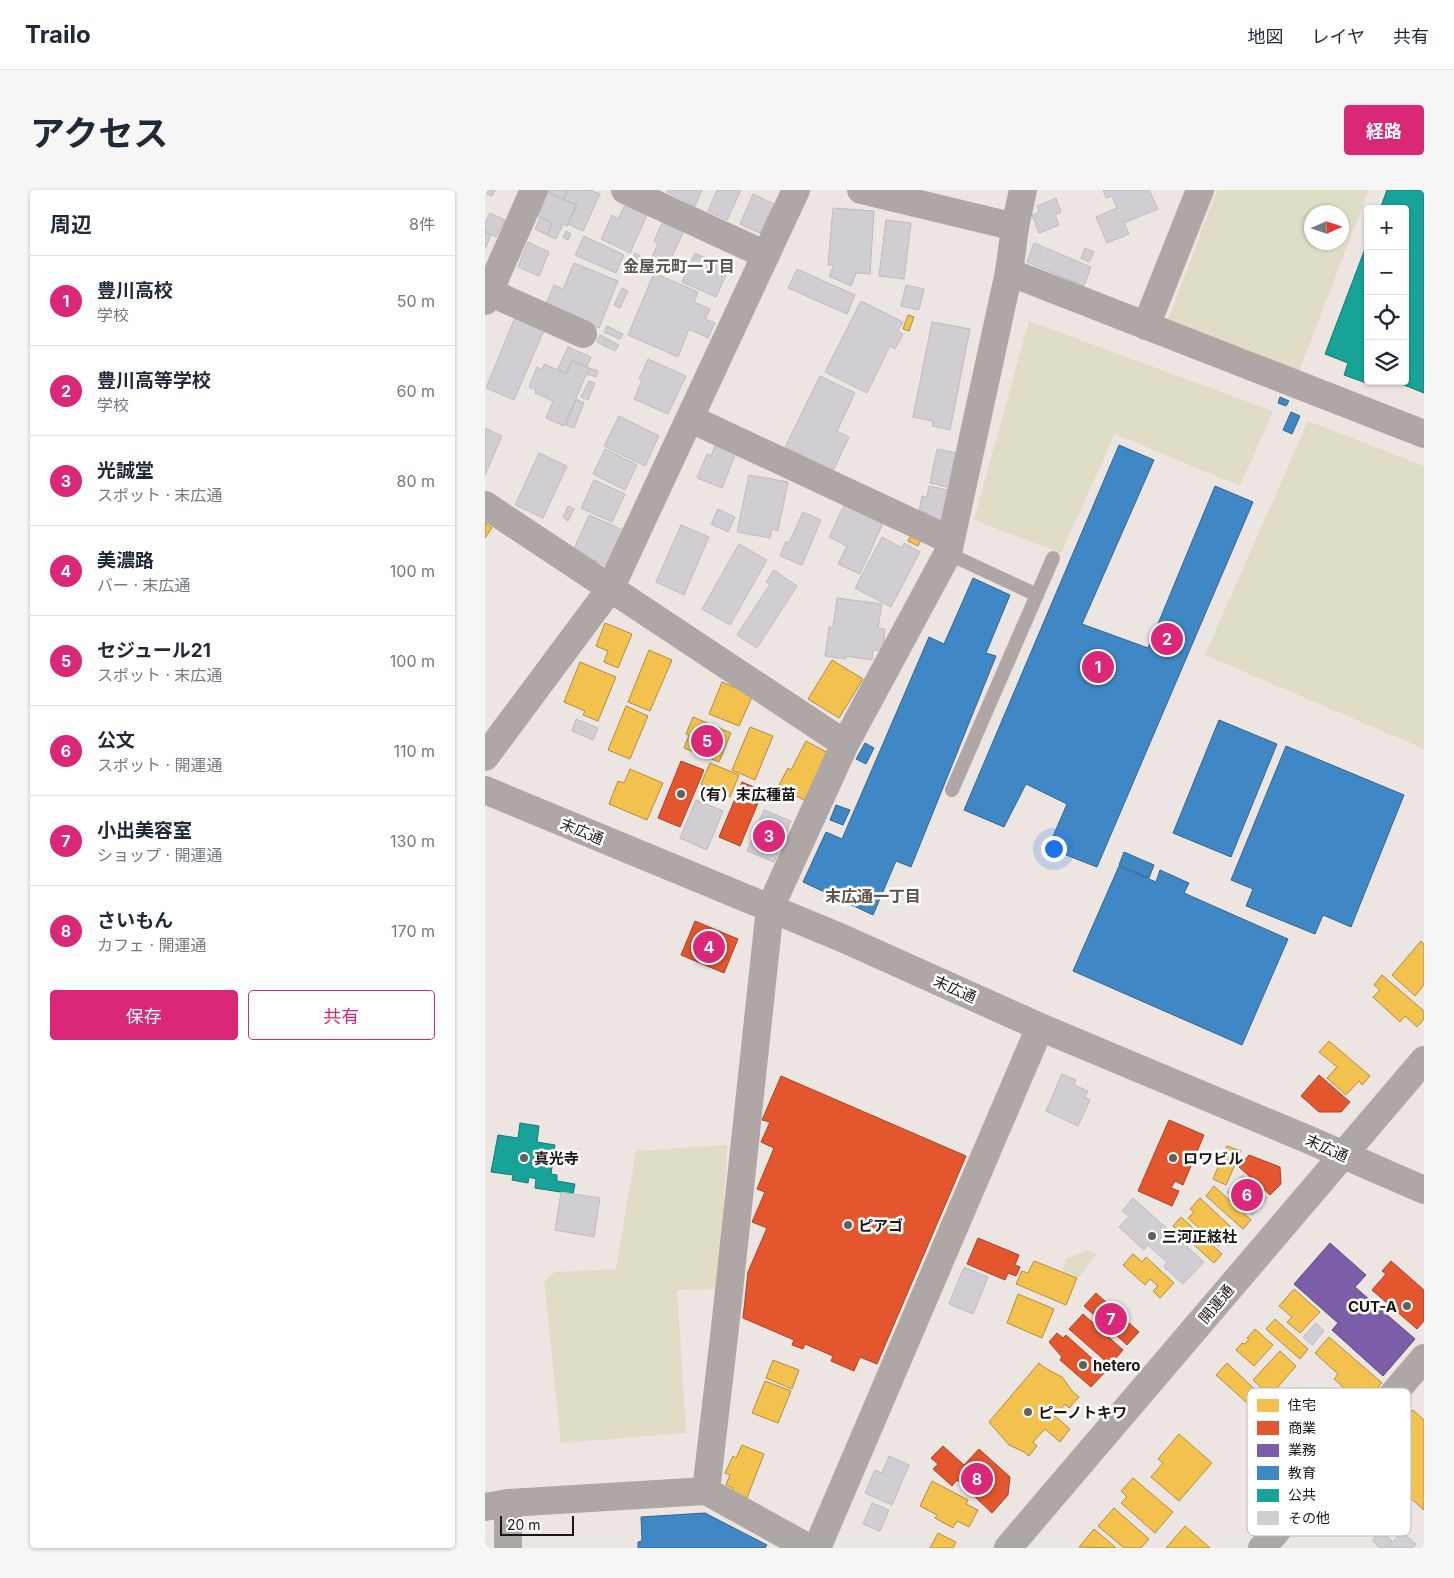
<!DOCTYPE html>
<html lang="ja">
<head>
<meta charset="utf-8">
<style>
	body { margin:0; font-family:Inter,"Noto Sans JP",sans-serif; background:#f6f6f7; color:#1f2937 }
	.controls { position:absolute; right:15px; top:15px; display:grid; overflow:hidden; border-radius:5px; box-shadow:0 1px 4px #0004 }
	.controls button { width:45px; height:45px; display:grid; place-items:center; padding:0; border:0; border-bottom:1px solid #e0e1e3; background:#fff; color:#1f2937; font:25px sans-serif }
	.compass { position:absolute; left:819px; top:15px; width:45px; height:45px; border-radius:50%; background:#fff; box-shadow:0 1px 4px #0004; rotate:87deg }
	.scale { position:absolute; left:15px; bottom:12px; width:74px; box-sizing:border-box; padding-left:5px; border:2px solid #1b1614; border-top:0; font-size:14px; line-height:18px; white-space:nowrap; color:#1b1614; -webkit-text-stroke:4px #fff; paint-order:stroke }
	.you { position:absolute; left:568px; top:658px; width:18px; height:18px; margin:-12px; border:4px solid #fff; border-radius:50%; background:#1a73e8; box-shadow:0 0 0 8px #1a73e833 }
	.badge { display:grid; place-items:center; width:32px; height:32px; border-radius:50%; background:#db2777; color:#fff; font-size:16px; font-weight:700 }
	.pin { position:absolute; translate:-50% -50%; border:2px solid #fff; box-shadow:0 1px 5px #0006 }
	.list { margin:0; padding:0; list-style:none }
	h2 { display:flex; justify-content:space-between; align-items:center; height:65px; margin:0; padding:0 20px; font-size:21px }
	h2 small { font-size:16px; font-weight:400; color:#747a83 }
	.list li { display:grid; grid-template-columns:32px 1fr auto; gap:15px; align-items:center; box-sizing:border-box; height:90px; padding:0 20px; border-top:1px solid #e0e1e3 }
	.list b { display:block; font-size:19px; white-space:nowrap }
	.list p { margin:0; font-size:16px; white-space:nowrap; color:#747a83 }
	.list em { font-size:16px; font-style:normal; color:#747a83 }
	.actions { display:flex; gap:10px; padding:15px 20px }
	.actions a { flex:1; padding:11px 0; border:1px solid #db2777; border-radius:5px; text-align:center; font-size:18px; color:#db2777 }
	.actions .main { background:#db2777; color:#fff }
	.icon { flex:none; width:28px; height:28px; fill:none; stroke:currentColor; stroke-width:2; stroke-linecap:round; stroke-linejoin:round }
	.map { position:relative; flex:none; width:939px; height:1358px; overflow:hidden; border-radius:5px }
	header { display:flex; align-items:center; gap:30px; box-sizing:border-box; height:70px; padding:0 25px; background:#fff; border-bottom:1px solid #e0e1e3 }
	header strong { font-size:24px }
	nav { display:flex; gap:28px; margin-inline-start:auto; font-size:18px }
	.intro { display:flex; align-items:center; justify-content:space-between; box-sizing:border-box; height:120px; padding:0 30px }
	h1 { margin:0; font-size:35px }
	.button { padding:12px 22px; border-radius:5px; background:#db2777; color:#fff; font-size:18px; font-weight:700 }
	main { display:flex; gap:30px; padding:0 30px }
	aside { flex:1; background:#fff; border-radius:5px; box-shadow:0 1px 4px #0004 }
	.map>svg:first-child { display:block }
</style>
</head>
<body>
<header>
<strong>Trailo</strong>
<nav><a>地図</a><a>レイヤ</a><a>共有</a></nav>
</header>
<div class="intro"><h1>アクセス</h1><a class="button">経路</a></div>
<main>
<aside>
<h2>周辺<small>8件</small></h2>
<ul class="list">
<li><span class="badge">1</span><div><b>豊川高校</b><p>学校</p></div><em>50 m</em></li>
<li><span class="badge">2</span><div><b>豊川高等学校</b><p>学校</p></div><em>60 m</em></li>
<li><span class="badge">3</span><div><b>光誠堂</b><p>スポット · 末広通</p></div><em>80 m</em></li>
<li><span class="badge">4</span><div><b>美濃路</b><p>バー · 末広通</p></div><em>100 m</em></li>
<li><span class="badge">5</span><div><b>セジュール21</b><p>スポット · 末広通</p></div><em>100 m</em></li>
<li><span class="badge">6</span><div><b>公文</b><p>スポット · 開運通</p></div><em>110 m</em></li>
<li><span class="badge">7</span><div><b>小出美容室</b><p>ショップ · 開運通</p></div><em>130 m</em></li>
<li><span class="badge">8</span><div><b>さいもん</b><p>カフェ · 開運通</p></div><em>170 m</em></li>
</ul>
<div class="actions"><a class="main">保存</a><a>共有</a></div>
</aside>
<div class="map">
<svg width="939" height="1358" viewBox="0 0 939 1358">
	<rect width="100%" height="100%" fill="#ece5e1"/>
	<g fill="#dfddc6" fill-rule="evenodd">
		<path d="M732,0H884L814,181L683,130ZM826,22H856V52H826Z"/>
		<path d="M544,131L788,221L755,296L630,244L576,363L489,330Z"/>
		<path d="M823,231L939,276V559L720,465Z"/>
		<path d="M242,955L234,1099L192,1100L201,1243L76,1253L59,1091L70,1082L131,1079L151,961Z"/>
		<path d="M602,1060L611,1065L594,1088L577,1080L581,1069Z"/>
	</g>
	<g fill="#f2c14e" stroke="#b28e3d">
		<path d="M423,125L429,127L424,141L418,139Z"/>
		<path d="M0,331L2,332L1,334L7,338L0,348Z"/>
		<path d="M427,343L437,348L433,356L423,351Z"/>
		<path d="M120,433L147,444L133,478L119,472L123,461L111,456Z"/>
		<path d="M164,460L187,470L165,521L143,512Z"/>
		<path d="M347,470L378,489L354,528L323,509Z"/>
		<path d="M95,472L131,487L113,531L98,525L100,521L79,512Z"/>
		<path d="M237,492L268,505L254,536L224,524Z"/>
		<path d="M141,516L163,526L145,569L123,560Z"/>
		<path d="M208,527L246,543L234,572L199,558L204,545L201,544Z"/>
		<path d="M265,537L288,546L270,590L247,580Z"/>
		<path d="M321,551L345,564L321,611L296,598L297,597L294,595L303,578L306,580Z"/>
		<path d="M225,573L254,585L245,607L216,594Z"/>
		<path d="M145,579L178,593L162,630L124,614L133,591L139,593Z"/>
		<path d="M936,751L939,754V795L930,806L907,785Z"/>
		<path d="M897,785L939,821V829L932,837L920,826L915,832L888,807L895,800L889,795Z"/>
		<path d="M844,851L885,886L877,895L874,891L861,905L842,888L852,877L834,862Z"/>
		<path d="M742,956L756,961L741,995L728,989Z"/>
		<path d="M729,996L766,1030L758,1039L721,1006Z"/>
		<path d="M715,1008L746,1037L745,1038L753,1046L744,1056L738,1051L734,1056L703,1028L709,1022L705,1019Z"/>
		<path d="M696,1027L737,1064L729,1073L688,1036Z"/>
		<path d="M648,1064L657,1072L661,1067L689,1093L675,1108L668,1101L673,1096L665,1089L660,1095L638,1075Z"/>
		<path d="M549,1071L592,1088L581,1115L531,1094L537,1081L543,1083Z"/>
		<path d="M809,1099L835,1122L815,1143L802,1132L807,1127L794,1116Z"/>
		<path d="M533,1104L569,1119L557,1148L522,1133Z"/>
		<path d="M790,1129L823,1159L815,1169L781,1139Z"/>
		<path d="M770,1139L788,1155L769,1176L751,1160L757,1153L760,1154L764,1149L762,1148Z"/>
		<path d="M844,1147L897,1193L874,1219L856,1203L859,1198L849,1189L853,1184L830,1163Z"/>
		<path d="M795,1161L811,1176L785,1206L768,1190Z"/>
		<path d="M288,1170L314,1180L307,1199L281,1188Z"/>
		<path d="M554,1173L560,1178L577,1187L588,1202L594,1207L584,1218L580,1214L570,1226L585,1239L575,1252L560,1239L548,1252L552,1256L544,1266L539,1262L524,1255L504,1232Z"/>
		<path d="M742,1173L781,1210L771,1221L731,1185Z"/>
		<path d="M280,1191L306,1201L293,1233L267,1223Z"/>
		<path d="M928,1220L939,1230V1320L895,1281L894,1282L882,1271Z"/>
		<path d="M694,1244L727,1273L694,1311L666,1287L678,1273L673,1269Z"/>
		<path d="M257,1255L279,1264L262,1308L246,1302L248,1298L241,1295L245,1285L240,1283L248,1266L251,1268Z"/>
		<path d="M648,1288L688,1322L670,1343L636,1313L642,1307L636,1301Z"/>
		<path d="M447,1291L483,1310L481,1314L493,1320L484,1337L472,1331L468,1338L450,1328L452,1325L435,1316Z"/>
		<path d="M629,1318L664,1349L656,1358H639L613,1336Z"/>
		<path d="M700,1336L725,1358H681Z"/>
		<path d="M609,1339L631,1358L594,1357Z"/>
		<path d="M453,1343L471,1352L468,1358H445Z"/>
	</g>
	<g fill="#e4572e" stroke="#a84426">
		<path d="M196,571L219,580L195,637L173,628Z"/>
		<path d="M257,592L278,601L255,656L234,647Z"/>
		<path d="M210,731L253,749L239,783L196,765Z"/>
		<path d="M834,885L865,912L856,922H834L816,906Z"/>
		<path d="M296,886L481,966L392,1174L375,1167L369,1181L346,1171L348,1166L320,1154L318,1159L307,1155L309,1150L258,1128L263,1082L282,1038L267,1032L280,1002L272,999L289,958L276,952L285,932L277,930Z"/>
		<path d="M684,930L719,945L698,995L690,991L686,998L694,1001L687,1016L653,1001Z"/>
		<path d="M764,965L795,977L796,994L785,1005L754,977Z"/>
		<path d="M493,1048L534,1065L530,1075L535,1077L531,1086L523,1083L520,1090L482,1074Z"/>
		<path d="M906,1071L939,1100V1131L932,1139L887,1100L901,1084L897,1081Z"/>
		<path d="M611,1103L654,1142L642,1155L599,1116Z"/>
		<path d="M598,1124L638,1160L625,1175L584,1139Z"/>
		<path d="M572,1143L578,1148L581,1145L621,1181L606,1197L575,1170L577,1167L564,1152Z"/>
		<path d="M458,1256L479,1275L494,1259L525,1287L523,1305L507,1323L472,1290L467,1296L448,1279L453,1274L446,1268Z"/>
	</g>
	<path fill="#7b5ea7" stroke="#5e487b" d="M845,1053L881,1085L870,1097L930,1149L898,1186L847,1140L853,1133L809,1094Z"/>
	<g fill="#3f88c5" stroke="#346690">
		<path d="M795,207L804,211L801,216L793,213Z"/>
		<path d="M806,222L815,226L807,244L798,240Z"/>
		<path d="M634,255L669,270L597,434L663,458L730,296L768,312L612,677L563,658L582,614L541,594L519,637L479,620Z"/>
		<path d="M488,388L525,405L501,463L511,466L426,677L411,671L388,725L318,692L341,642L357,649L444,447L459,454Z"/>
		<path d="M734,530L792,554L746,667L688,643Z"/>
		<path d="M380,553L389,558L381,574L371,569Z"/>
		<path d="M801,556L919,605L866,737L838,725L830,744L761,716L768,699L746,690Z"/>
		<path d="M351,615L365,620L358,635L345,630Z"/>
		<path d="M639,662L669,675L664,688L634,675Z"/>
		<path d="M634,676L671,692L675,680L704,693L699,703L803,749L757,855L588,781Z"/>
		<path d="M220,1323L282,1355L280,1358H153V1352L157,1351L156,1327Z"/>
	</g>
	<g fill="#17a398" stroke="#187970">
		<path d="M902,0H939V203L909,191H920V19H895Z"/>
		<path d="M883,51V191H885L884,194L859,185L863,173L840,164Z"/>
		<path d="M35,933L54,936L52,952L70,955L66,984L72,985V991L90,994L88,1004L50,998L51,989L44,987L43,993L27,990L28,985L6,982L13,945L33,948Z"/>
	</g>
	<g fill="#d0cdd3" stroke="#bebcbc">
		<path d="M3,0H10L7,6L2,4Z"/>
		<path d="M63,0H82L78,9L62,1Z"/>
		<path d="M83,0H105L115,4L98,41L83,34L92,15L79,9Z"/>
		<path d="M184,0H217L210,16L182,2Z"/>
		<path d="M232,0H256L242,30L223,21Z"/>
		<path d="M618,0H664L673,19L639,33L644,44L622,53L611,27L632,18L627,6L621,8Z"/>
		<path d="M62,2L91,15L82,36L78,34L71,49L62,45L67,33L52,25Z"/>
		<path d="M268,4L289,14L275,43L255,34Z"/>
		<path d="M571,8L576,22L570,25L574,35L554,43L547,25L554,22L552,16Z"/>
		<path d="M140,15L162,25L145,63L116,49L127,25L133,29Z"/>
		<path d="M348,18L389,21L385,84L371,83L366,96L344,86L349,75H343Z"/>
		<path d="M5,23L20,30L11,47L0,41V33Z"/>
		<path d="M55,27L67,33L62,45L50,39Z"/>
		<path d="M401,30L426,33L419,89L394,86Z"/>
		<path d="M178,31L199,41L181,79L165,71L173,54L169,51Z"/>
		<path d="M81,41L86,44L83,50L78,48Z"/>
		<path d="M0,42L6,45L0,59Z"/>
		<path d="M99,46L139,65L131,83L90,65Z"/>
		<path d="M43,52L64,62L54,86L33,77Z"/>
		<path d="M549,53L606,77L599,96L542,72Z"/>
		<path d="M600,58L609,62L604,72L596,68Z"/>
		<path d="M150,63L157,67L154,72L147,68Z"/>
		<path d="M210,63L244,78L231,107L197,92Z"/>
		<path d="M89,73L133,91L114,138L60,116L69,95L78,99Z"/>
		<path d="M149,75L155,77L152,84L146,81Z"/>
		<path d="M312,79L370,105L362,124L303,98Z"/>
		<path d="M169,83L213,102L209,112L225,119L220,129L230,133L223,148L204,139L193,167L143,145Z"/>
		<path d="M421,95L439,99L434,120L416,116Z"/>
		<path d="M137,98L143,101L135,118L129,115Z"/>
		<path d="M376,111L418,132L413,141L418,144L410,159L405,156L382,203L340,182Z"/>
		<path d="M31,125L60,138L29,210L1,198Z"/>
		<path d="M447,132L485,139L465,240L447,236L448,231L428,227Z"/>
		<path d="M122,136L138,144L135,149L119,142Z"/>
		<path d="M115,145L134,155L130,161L112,152Z"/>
		<path d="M83,157L106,167L102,176L87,170L81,183L73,179Z"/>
		<path d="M163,169L201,186L183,224L149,209L157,190L154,189Z"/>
		<path d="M87,171L104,178L79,236L61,228L68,211L50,203L51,200L44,197L52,177L57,180L59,174L82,184Z"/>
		<path d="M104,178L113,181L111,187L102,184Z"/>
		<path d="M335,186L370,203L352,241L364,247L348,281L300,257Z"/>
		<path d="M104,191L110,193L103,210L96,207Z"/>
		<path d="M91,209L99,213L89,238L81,235Z"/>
		<path d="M134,226L174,246L160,276L119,256Z"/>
		<path d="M0,238L17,246L0,285Z"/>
		<path d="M232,250L253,258L237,298L212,288L222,264L226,266Z"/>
		<path d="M120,259L152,275L140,300L108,284Z"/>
		<path d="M452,259L478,264L467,298L445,293Z"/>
		<path d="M54,263L82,276L58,328L30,315Z"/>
		<path d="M264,285L303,292L293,341L287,339L285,348L252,342Z"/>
		<path d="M109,290L140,304L127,332L96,318Z"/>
		<path d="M444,296L466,301L459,332L441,328L443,323L434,321L437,306L442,307Z"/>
		<path d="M360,313L399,331L375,384L353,374L362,356L344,347Z"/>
		<path d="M83,316L89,319L83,331L78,327Z"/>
		<path d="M233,319L250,327L243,342L226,334Z"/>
		<path d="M318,322L336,330L317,375L295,366L301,351L304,353Z"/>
		<path d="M104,325L138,340L122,376L88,361Z"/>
		<path d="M196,335L224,347L199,405L171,392Z"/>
		<path d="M397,347L417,358L419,353L435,362L406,417L370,398Z"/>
		<path d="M254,354L282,370L245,435L217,419Z"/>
		<path d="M289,380L312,396L272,458L252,445L285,394L281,392Z"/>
		<path d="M352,408L397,414L393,438L400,439L398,461L388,460L387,470L361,466V469L340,466L344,437H348Z"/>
		<path d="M91,529L113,538L108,550L87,541Z"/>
		<path d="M211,610L238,621L222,660L195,648Z"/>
		<path d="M279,620L306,631L289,672L262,661Z"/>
		<path d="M577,884L591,890L589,895L603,901L600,907L605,910L593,936L561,921Z"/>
		<path d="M758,985L782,1008L767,1025L742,1002Z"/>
		<path d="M76,1002L115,1008L109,1047L70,1040Z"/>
		<path d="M648,1008L719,1072L698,1094L679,1077L682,1072L663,1055L659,1060L634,1037L644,1026L637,1021Z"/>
		<path d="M479,1077L503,1087L488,1124L464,1114Z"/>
		<path d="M831,1133L839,1141L827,1155L818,1147Z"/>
		<path d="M404,1266L424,1275L407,1315L380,1303L390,1280L397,1283Z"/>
		<path d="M387,1313L404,1320L395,1341L378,1334Z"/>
		<path d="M896,1341L907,1351L900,1358H895L887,1350Z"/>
		<path d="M917,1342L931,1354L927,1358H902Z"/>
	</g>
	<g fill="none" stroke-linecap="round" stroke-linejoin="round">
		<g stroke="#afa7a6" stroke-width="14">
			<path d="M462,363L552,405"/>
			<path d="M467,600L568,368"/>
		</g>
		<g stroke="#afa7a6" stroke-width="28">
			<path d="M140,0L281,65"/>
			<path d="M376,0L530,37"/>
			<path d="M524,82L939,244"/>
			<path d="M4,102L98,144"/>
			<path d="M0,111L49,0"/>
			<path d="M661,136L715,0"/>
			<path d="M206,229L465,350"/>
			<path d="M0,315L360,554"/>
			<path d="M0,567L125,399L311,0"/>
			<path d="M221,1301L240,1138L285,718L360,554L463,363L524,82L530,37L538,0"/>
			<path d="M23,1313V1358"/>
			<path d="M0,1317L23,1313L221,1301L324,1358"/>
			<path d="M332,1358L555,837"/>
			<path d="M777,1358L939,1168"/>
		</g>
		<g stroke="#afa7a6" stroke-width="28">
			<path d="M0,600L357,748L555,837L822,949L939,1000"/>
			<path d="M523,1358L939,870"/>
		</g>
	</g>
	<g fill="#645e5c" stroke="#fff" stroke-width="2">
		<circle cx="196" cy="604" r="5"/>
		<circle cx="39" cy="968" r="5"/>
		<circle cx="688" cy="968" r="5"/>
		<circle cx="363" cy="1035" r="5"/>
		<circle cx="667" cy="1046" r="5"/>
		<circle cx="922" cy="1116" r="5"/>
		<circle cx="598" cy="1175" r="5"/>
		<circle cx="543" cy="1222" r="5"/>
	</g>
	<g text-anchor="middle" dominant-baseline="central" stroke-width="5" stroke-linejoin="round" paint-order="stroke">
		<g font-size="15" font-weight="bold" fill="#1b1614" stroke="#fff" text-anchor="start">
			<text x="206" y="604">（有）末広種苗</text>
			<text x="49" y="968">真光寺</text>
			<text x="698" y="968">ロワビル</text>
			<text x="373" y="1035">ピアゴ</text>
			<text x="677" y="1046">三河正絃社</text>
			<text x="912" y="1116" text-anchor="end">CUT-A</text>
			<text x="608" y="1175">hetero</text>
			<text x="553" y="1222">ピーノトキワ</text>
		</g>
		<g font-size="15" fill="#1b1614" stroke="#fff">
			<text transform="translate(97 641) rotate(22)">末広通</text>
			<text transform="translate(470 799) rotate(24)">末広通</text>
			<text transform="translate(842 958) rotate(24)">末広通</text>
			<text transform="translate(731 1114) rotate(-50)">開運通</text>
		</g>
		<g font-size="16" font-weight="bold" fill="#5e544e" stroke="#fff">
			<text x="194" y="76">金屋元町一丁目</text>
			<text x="388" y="706">末広通一丁目</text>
		</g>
	</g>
	<rect x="762" y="1198" width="164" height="148" rx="8" fill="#fff" stroke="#bbb9b8" stroke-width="1"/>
	<rect x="772" y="1209" width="22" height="13" fill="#f2c14e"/>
	<rect x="772" y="1231" width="22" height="14" fill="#e4572e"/>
	<rect x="772" y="1254" width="22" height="13" fill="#7b5ea7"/>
	<rect x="772" y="1276" width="22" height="14" fill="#3f88c5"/>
	<rect x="772" y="1299" width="22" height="13" fill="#17a398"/>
	<rect x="772" y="1321" width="22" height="14" fill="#d0cdd3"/>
	<g font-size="14" fill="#1b1614">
		<text x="803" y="1220">住宅</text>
		<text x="803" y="1243">商業</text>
		<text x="803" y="1265">業務</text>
		<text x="803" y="1288">教育</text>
		<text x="803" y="1310">公共</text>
		<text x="803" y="1333">その他</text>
	</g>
</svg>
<div class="controls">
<button>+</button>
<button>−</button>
<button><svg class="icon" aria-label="locate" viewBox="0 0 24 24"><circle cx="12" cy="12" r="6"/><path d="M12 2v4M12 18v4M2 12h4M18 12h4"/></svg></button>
<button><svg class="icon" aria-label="layers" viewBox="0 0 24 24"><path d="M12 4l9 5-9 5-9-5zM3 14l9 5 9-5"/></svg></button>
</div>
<svg class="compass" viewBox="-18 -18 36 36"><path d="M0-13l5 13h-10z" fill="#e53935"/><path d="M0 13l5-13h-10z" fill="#747a83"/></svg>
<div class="scale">20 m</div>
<div class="you"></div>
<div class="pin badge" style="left:613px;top:477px">1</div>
<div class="pin badge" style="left:682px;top:449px">2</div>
<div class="pin badge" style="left:284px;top:646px">3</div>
<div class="pin badge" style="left:224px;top:757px">4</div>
<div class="pin badge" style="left:222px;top:551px">5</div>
<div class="pin badge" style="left:762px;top:1005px">6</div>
<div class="pin badge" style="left:626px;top:1129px">7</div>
<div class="pin badge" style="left:492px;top:1289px">8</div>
</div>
</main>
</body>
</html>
